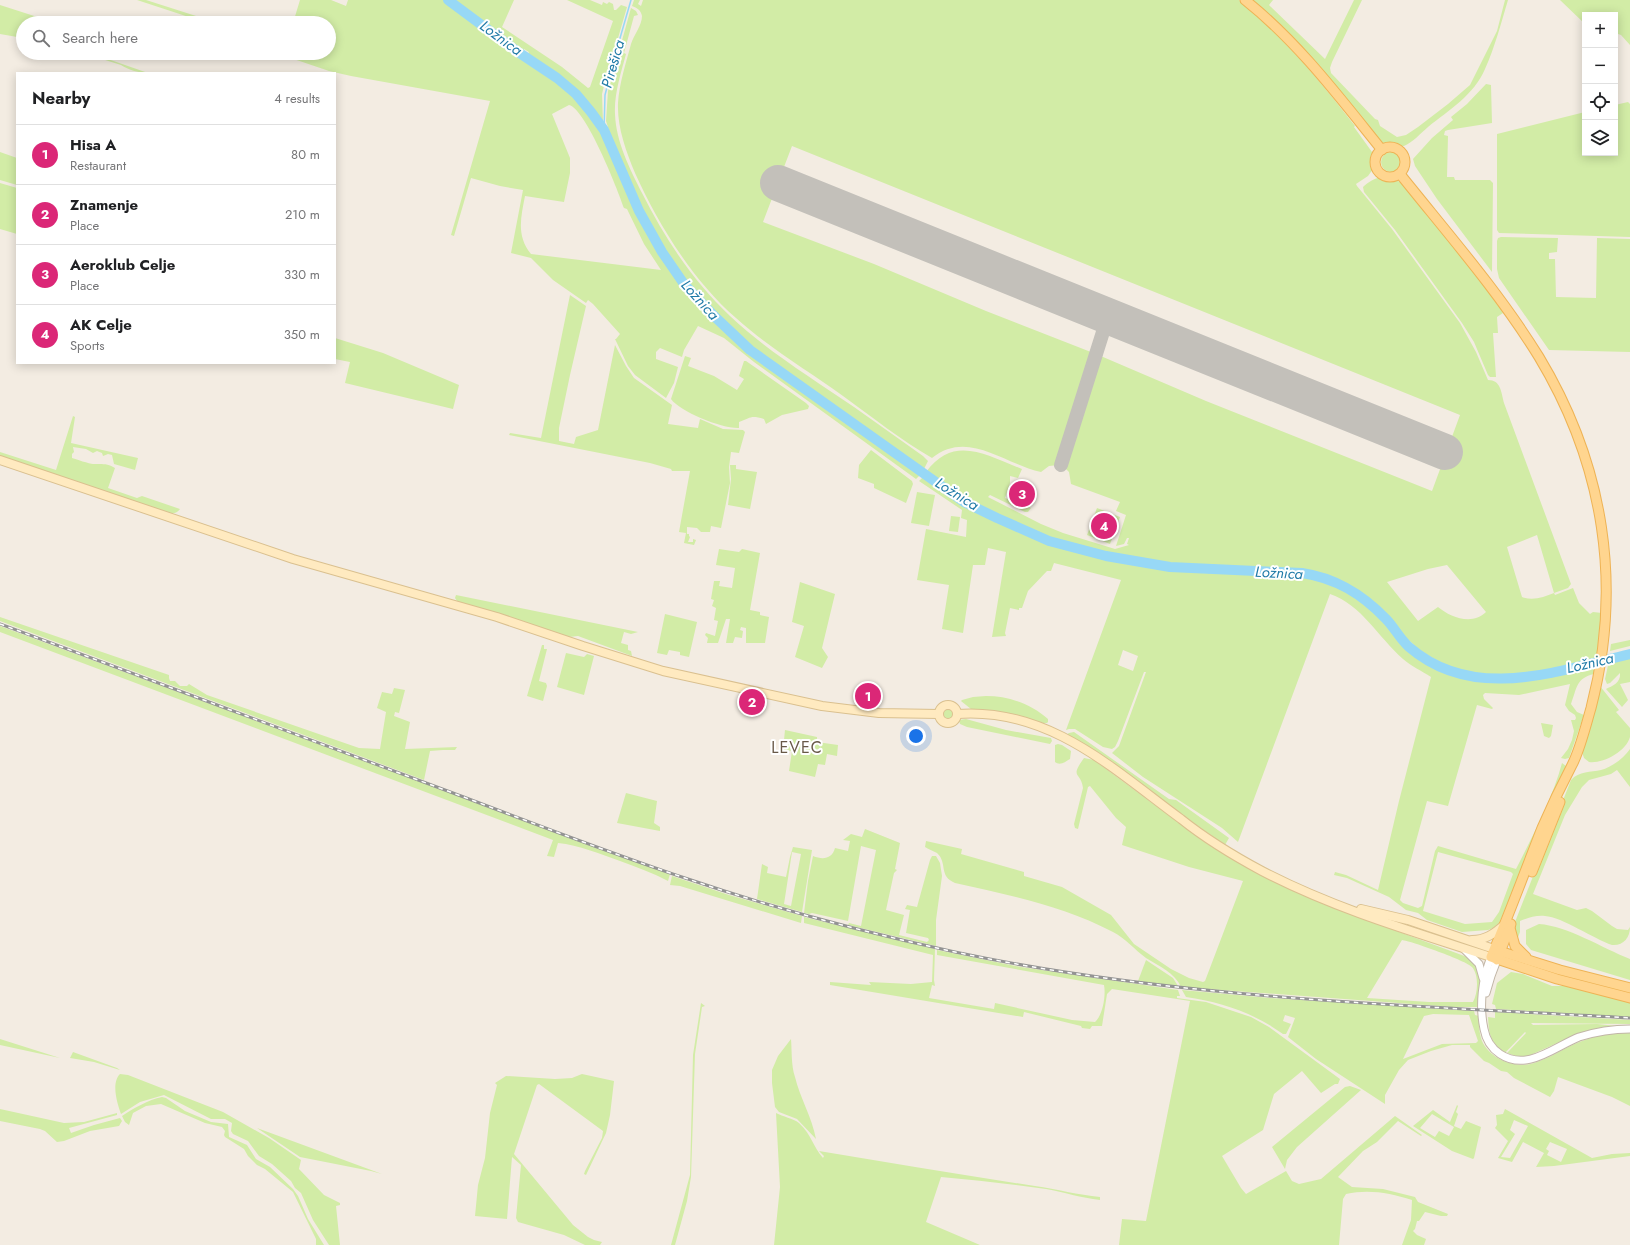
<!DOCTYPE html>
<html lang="en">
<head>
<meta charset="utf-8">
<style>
	body { margin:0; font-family:Jost,sans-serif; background:#f2f2f2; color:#202124 }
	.controls { position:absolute; right:12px; top:12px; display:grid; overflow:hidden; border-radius:0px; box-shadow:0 2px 10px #0003 }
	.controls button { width:36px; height:36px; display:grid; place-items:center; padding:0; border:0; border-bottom:1px solid #e0e0e0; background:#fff; color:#202124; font:20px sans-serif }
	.you { position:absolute; left:916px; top:736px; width:14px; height:14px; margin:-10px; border:3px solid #fff; border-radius:50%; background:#1a73e8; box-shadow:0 0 0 6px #1a73e833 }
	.badge { display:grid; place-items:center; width:26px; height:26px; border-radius:50%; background:#db2777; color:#fff; font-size:13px; font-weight:700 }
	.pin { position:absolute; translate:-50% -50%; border:2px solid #fff; box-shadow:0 1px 4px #0006 }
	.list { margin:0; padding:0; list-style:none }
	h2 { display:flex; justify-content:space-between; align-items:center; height:52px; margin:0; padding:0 16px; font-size:17px }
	h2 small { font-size:13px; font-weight:400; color:#757577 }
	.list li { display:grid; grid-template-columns:26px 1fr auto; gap:12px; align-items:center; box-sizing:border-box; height:60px; padding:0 16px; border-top:1px solid #e0e0e0 }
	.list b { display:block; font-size:15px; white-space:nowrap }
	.list p { margin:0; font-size:13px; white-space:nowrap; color:#757577 }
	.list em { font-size:13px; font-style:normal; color:#757577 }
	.icon { flex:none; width:22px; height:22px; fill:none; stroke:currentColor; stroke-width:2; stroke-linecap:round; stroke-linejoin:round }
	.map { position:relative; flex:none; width:1630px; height:1245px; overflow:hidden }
	.search { position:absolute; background:#fff; box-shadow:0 2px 10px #0003; left:16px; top:16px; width:320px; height:44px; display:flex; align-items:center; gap:10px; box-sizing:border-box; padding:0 14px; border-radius:22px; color:#757577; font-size:15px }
	.panel { position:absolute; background:#fff; box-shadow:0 2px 10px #0003; left:16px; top:72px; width:320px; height:292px; border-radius:0px }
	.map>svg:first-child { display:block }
</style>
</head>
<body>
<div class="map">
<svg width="1630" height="1245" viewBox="0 0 1630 1245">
	<rect width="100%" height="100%" fill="#f3ece2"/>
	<g fill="#d2eca6" fill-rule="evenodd">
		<path d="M137,0H146L218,23H207Z"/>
		<path d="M300,0H331L346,6L348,0H444L519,54L518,58L529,62L562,84L577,97L596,120L647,231L670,268L712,317L753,353L921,474L916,479L754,362L724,338L698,326L684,350L682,357L660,348L656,352V359L678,367L674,383L666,398L635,375L628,366L615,339H616L620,334L593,304L588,300L586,303L553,280L531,258L511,253L523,190L500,186L471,178L454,236L451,235L490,101L351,76L329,71L276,53H329V23H293ZM569,105C586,109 618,190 624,208L627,209L644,244L661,270L531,254C516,236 521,217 525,196L564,202L570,173V158L552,114Z"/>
		<path d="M451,0H514L502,27L562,67L588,88L590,87L613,21L567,0H590L602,5L603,2L607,4L609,2L613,4L614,10H616L621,5L627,7L614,52L612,53L602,94L603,123L573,90L535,59L527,55L529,52L524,49L522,52Z"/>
		<path d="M634,0H640L638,4L641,6L643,0H1239C1284,37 1319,80 1355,126L1354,127L1372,152L1371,169H1373L1368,176L1356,184L1357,186L1392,229L1460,323L1476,352L1488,380C1501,380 1501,392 1504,403L1571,584L1568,588L1554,593L1555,595L1573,588L1579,603L1590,614L1593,612L1602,613L1598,659C1545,672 1496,690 1444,664C1433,658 1421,652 1413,644C1403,636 1395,625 1386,615C1366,592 1342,578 1311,571C1254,569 1196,570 1139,561C1105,556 1070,546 1037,534C997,519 961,496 926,472C954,434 986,455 1022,469L1018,478L1010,476V483L1005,498L1031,508L1028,512H1025L990,495L988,497L1041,524L1063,533L1115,549L1129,545L1127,544L1129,538H1127L1124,544L1116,546L1126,515L1116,511L1120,502L1071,484L1069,472L1063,466L1086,397L1081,395L1058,465L1049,466L1041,472C1004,464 968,429 932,458C901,440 872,417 843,396C807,370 769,348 736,318C693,281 658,224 635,173C626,151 617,127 618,103C619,84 626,63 631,44C634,35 642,25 642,16C641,10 637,8 632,6ZM792,146L1460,415L1432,491L1206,401L1096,354L986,311L874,264L763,222ZM1537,535L1554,593C1544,597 1533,601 1522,597L1507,547ZM1447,565L1486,612C1472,626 1450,617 1438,607L1418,621L1387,582L1428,569Z"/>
		<path d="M1251,0H1273L1269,5L1325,59L1354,0H1362L1332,62L1330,68L1331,73L1375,119L1378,120L1380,126L1397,137L1406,135L1418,127L1448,104L1470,85L1497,31L1505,0H1508C1501,23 1495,47 1485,69C1474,95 1449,110 1428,127C1421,133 1412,143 1404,146C1396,148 1387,146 1380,141Z"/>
		<path d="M1560,0H1630V45L1621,35L1615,33V15H1585V24Z"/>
		<path d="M0,5L56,23H23V38L0,34Z"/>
		<path d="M631,8L636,11L638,15L634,16L624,53L626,54C621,73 614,94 615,114C616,142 630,169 642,193C665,239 693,281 730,316C767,351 812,378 854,407C877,423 900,440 923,456L928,461L924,469L781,369L738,336L719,319L681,278L663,251L632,192L615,149L606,121L608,91Z"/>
		<path d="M83,53H90L102,57L148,73C140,73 128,70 121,65Z"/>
		<path d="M1486,84L1491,85L1492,123L1448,130L1445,131L1444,135L1448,136L1447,177H1454L1455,180H1490L1493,183L1492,272L1437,199L1415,166L1413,159L1432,138L1453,120L1451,117L1467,104Z"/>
		<path d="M1628,102L1630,104V237L1499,233L1497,230V134L1585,112V153H1615V105Z"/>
		<path d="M0,152L17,158V185L0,180Z"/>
		<circle cx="1391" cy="162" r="10"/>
		<path d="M1382,177L1401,182L1499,304L1503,313L1497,317L1498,333H1493L1496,377H1490L1488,375L1474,342L1462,323L1395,230L1364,192L1363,187C1368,182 1375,178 1382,177Z"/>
		<path d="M0,183L17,188V234L0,229Z"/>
		<path d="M1501,237L1558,238L1557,252L1549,253V259H1555L1556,297L1596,298L1597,238L1630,239V352L1549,350L1499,278L1497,269V241L1498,238Z"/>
		<path d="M570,295L586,306L570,375L559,428V441L574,444L576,437L598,430L615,345L626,366L634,378L672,405L668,424L698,428L700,419L723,429L743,430L745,432L739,453L731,452L729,467L730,483L721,528L711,526L710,532H701L697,528L687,527V534H689V536L690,537L688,542H693V539L696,540L694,545L684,543L686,533L679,532L690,471H672L671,469L650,463L509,435L510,433L541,438Z"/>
		<path d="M335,338L383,353L459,385L453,409L345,383L350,362L335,359Z"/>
		<path d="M685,356L691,358L688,366L714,376L737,390L744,379L739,376L744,361H746L806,403L809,406L808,409L782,415L766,424L764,419C750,415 751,418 739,422V428C723,429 680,412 671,399Z"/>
		<path d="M73,416L75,417L71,443L138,458L135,470L114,464L112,455L108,454L103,456L102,453L97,451L93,453L86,449L73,447L74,452L72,454V458C75,459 90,464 93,464C101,464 108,463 115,468L108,488L137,498L142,496L180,509C176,514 174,513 168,513L0,458V452L56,470Z"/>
		<path d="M871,450L912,481L913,484L906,503L874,488V484L858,478L859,465Z"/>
		<path d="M730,465H736V469L757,472L750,509L728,505L731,479Z"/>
		<path d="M924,476C938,485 951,497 966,505C1032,543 1106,565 1183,571C1220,574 1258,574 1295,575C1328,578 1355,590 1378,614C1388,624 1396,636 1406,646C1416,655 1428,662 1439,667C1493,694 1542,677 1597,665L1594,674C1576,678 1577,688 1571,704L1577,712L1584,715L1569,758L1565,759L1561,758L1568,749L1572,740L1574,731L1571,720H1575L1576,718L1575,715L1569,711L1565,705L1570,684L1519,695L1485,693L1483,695L1484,699L1493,708L1492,709L1477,705L1448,806L1427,801L1400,900L1403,903L1418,908L1422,906L1435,851L1438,846L1516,869C1533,835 1552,800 1562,763L1566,766L1536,839L1526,857L1499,924L1493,928L1488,930L1462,932L1427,920L1418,913L1406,910L1389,897L1347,878L1334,875L1335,872L1346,875L1378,890L1399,801L1431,677C1422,671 1411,666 1403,659C1378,637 1362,605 1330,594L1238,842L1222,828L1143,777L1112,753L1119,746L1146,672H1144L1118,741L1115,747L1112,749L1103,747L1075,729H1069L1066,730L1121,580L1054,563L1051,571H1047L1028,591L1022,608H1019V610L1010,608L1005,633L1006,636L992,637L1006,552L988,548L985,565H973L963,633L942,629L949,585L917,580L926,529L966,537L967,520L961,518L962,510L919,481ZM1123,650L1138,656L1133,671L1118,665ZM1438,852L1511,872L1513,874L1499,912L1492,922L1465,924L1423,911Z"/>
		<path d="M917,492L935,495L929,526L911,523Z"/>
		<path d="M1097,508L1120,517L1110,544L1087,535Z"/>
		<path d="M951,516L960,517L958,532L949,531Z"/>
		<path d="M719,549L739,552L742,549L760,553L750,610L760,612V615L769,617L765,643H746V628L741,627L740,630L743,631L742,638L735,637L733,643H726L730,619H726L718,643H707L708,638L705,635L706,633L715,636L718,621L714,620L716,608L712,606L714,600L711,599L714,581H720L719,586L732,588L735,568L716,565Z"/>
		<path d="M800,582L835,594L822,648L828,657L822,668L795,657L804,626L792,622Z"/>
		<path d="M456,595L638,632L631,634L624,632L621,643L628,645V650L631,651L632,656L578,636L569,637L457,601L455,598Z"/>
		<path d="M665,614L697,622L689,657L680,655V652L669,650L667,655L657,653Z"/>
		<path d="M0,617L169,675V678L170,681H175L180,686H187L189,684L207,695L359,748L380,749L386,712L377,708L382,692L392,694L394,688L405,690L399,713L395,712L394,716L410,722L405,749L457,747L455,750H443L430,751L424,780L0,621Z"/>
		<path d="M0,626L670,874L668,881C653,873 636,867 620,861C600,854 579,845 558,843L554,857L547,856L553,840L0,632Z"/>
		<path d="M1630,640V646L1610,651L1611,644Z"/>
		<path d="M542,645H544V649H547L539,681L546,683L547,686L543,701L527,696Z"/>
		<path d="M566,653L584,657L587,654L594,656L584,695L557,687Z"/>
		<path d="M1630,656V682L1620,684L1628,700L1622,707L1606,689C1612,686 1621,683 1620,673L1610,683L1607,684L1605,679L1609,661Z"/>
		<path d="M1600,686L1619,710L1616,712L1630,728C1630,731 1630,735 1630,737C1626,752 1602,764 1589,762L1584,758L1582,752Z"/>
		<path d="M986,696C1009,696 1031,704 1048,719V722L1047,723H1043L1007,713L971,709L961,701L962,700L973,697Z"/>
		<circle cx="948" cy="714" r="7"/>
		<path d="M966,719L1006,730L1051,738L1052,741L1050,744L967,727L960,724L959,720Z"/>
		<path d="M1541,723L1553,725L1551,736L1549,738L1544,736Z"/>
		<path d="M785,730L817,737V742L838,745L837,756L827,754L825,765L818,764L815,777L789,771L792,751L783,750Z"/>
		<path d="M1074,732L1169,799L1176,800L1229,838L1225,845L1066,735L1069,733Z"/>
		<path d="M1058,744L1062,745L1071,751L1070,759C1065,762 1060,766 1055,762V745Z"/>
		<path d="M1630,749V787L1617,770L1611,774L1589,780L1582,787L1565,815L1533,894L1577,910L1586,908L1592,911L1612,926L1617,929L1628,930L1630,927C1630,938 1623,946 1612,945C1594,939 1562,917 1545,916C1536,915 1528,918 1520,921V932L1517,940L1515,931V922L1571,780C1579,771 1591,772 1601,770C1612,767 1624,758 1630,749Z"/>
		<path d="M1084,758L1094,760L1190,831L1286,887L1332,907L1467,957C1485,971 1481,984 1480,1004H1478V1007H1452L1181,987C1175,973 1159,966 1146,958C1135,950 1125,938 1113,932C1063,906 1009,895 955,883C938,876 948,863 937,853C933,851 928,849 925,847L926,841L962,849L961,854L1024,872V876L1062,887L1111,915L1134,944L1171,969L1189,978L1203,982L1205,981L1243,881L1189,867L1122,845L1126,827L1116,818L1090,786L1088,787L1078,829L1075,828L1074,824L1083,788C1081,771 1069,779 1084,758ZM1402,940C1411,941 1467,961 1472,967C1479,975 1478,993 1473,1002H1429L1367,998Z"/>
		<path d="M626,793L657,801L654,823L660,827V831L617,823Z"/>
		<path d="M865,829L900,843L895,869L897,870L894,873L886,910L904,915L899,935L927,942L929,940L928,938L906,933L910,910L905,909L907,905L917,907L930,860L932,856H936L940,863L942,876L936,920V946L848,925L849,923L861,926L876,850L861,846L848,921L812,913L809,914L804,913L808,881L813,856C823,860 832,859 835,848L848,851L850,841L843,840L851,834L862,837Z"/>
		<path d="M793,847L812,850L802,912L757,899L762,864L768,867L767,873L786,877L790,857ZM792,852L801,854L791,906L784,904Z"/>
		<path d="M672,876L729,895L802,916L801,923L680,886L670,885Z"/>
		<path d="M804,917L935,949L934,980L935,986L932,985L929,998L994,1009L995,1003L1072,1020L1095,1022C1103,1015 1106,995 1104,985L937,955V950L1021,967L1178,990L1180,996H1177V998L1206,1002L1251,1017L1269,1027L1340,1079L1338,1084H1335L1321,1093L1302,1071L1274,1094L1263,1130L1222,1156L1241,1188L1246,1194L1286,1171L1292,1181L1299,1184L1321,1179L1395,1116L1422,1135L1421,1136L1398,1121L1377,1142L1363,1151L1338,1177L1352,1187L1383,1189L1415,1197L1418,1202L1448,1214L1447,1216H1441L1425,1212L1419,1221H1417L1415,1229L1413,1231L1417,1235L1426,1239L1424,1245H1402L1411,1220L1412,1200C1390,1193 1369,1189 1346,1194L1343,1199L1339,1245H1119L1122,1219L1146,1221L1190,1001L1112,989L1107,994L1102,1026H1092L1090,1029L1082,1028L1081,1026L1024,1012L1023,1017L830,985V982L871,985L869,982L911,984L932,982L933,955L804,923Z"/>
		<path d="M1539,924C1568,926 1602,948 1630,959V980L1531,950L1526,944V930Z"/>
		<path d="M1146,960L1173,978L1178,986L1138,981Z"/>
		<path d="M1511,972L1523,974L1552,986H1568L1630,1002V1017L1496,1009L1495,1005L1492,1004L1497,983Z"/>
		<path d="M1182,990L1270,998L1474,1011L1475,1015L1479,1016C1479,1024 1479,1033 1482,1041C1490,1059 1515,1069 1534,1063C1551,1058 1565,1047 1582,1041C1597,1035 1613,1033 1630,1032V1106L1612,1097L1558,1077L1554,1091L1550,1097L1514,1078L1507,1072L1501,1071L1489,1063L1484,1061L1470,1047V1045H1452L1431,1051L1408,1060L1399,1070L1385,1095V1104L1316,1059L1288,1037L1295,1018L1285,1015L1283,1021L1291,1024L1286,1034H1283C1254,1013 1221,1002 1186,997ZM1433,1014L1469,1015L1478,1041L1476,1043L1442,1044L1403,1059L1424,1016Z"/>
		<path d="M701,1003L705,1006L702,1007L695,1054L691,1177L687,1201L675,1245H671L690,1175L693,1055Z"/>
		<path d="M1495,1012L1630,1020V1024L1531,1023L1533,1025L1597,1024L1617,1026L1595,1030L1573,1036L1526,1057H1519L1507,1053L1526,1033L1525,1032L1505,1053C1490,1042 1489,1035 1488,1017L1495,1018Z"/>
		<path d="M0,1039L60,1058L0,1045Z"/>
		<path d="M791,1039C792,1051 791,1065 795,1077C800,1098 812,1117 816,1139L797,1119L779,1112L775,1107L772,1083V1070L778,1056Z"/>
		<path d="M73,1052L117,1068L120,1070L94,1062L70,1058Z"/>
		<path d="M120,1074L128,1075L223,1112L269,1138L301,1160L299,1169L324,1195L340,1203V1205L336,1206L340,1245H329L313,1220L301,1193L295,1188L291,1181L272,1164L259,1156L248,1141L233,1134L231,1131L232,1123L225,1119H211L164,1095L140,1102L121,1114C117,1103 111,1083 120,1074Z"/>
		<path d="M582,1074L614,1081L610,1115L606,1133L586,1175L584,1174L585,1171L602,1138L603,1131L539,1084L537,1085L514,1154L573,1225L588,1237L594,1240L602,1242L600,1245H585L564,1235L518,1222L516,1218L521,1165L512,1157L507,1219L475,1216L478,1185L485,1158L490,1113L497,1085L495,1083L506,1076L555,1079L572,1078Z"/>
		<path d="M1350,1086L1361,1090L1297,1147L1287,1160L1285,1169L1272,1147L1345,1087Z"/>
		<path d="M162,1097L166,1098L185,1111L211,1122L228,1124L229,1137L247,1145L256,1159L270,1167L293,1189L298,1196L308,1219L324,1245H316V1239L293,1192L265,1169L257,1165L248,1156L244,1149L225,1137L224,1135L225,1131L222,1127L205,1123L161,1104L146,1106L133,1113L129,1125L125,1122L122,1116C134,1108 148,1100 162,1097Z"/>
		<path d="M1457,1105L1458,1106L1456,1112L1458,1114L1454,1126L1461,1129L1466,1121L1481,1127L1474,1158L1473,1159L1452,1151L1413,1126L1433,1110L1450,1122ZM1432,1114L1454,1127L1449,1136L1439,1131L1435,1137L1420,1128Z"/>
		<path d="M0,1109L64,1123L84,1122L117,1113V1115L69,1128L71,1133L94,1125L120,1118L122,1121L119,1126L90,1131L64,1141L57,1142L45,1131L40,1129L0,1121Z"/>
		<path d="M1505,1109L1592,1158L1612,1154L1630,1153V1156L1554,1166L1536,1167L1544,1153L1523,1142L1512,1162L1498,1158L1508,1141L1495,1128L1497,1125L1496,1115L1503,1114ZM1514,1120L1528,1126L1510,1158L1501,1157L1515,1134L1510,1130ZM1550,1142L1567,1149L1561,1162L1547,1155L1549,1151L1546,1149Z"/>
		<path d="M776,1113C783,1117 793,1118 799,1123C812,1135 813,1147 823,1158L824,1156L819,1151C891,1163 962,1175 1035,1186C1057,1189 1078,1195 1100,1197V1200C1081,1198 1064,1192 1046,1189C1011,1184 976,1180 941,1177L926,1222L980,1245H774L780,1187Z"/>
		<path d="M257,1128L382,1174L371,1171L300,1157Z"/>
	</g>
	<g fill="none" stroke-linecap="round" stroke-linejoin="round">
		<path stroke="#97d8f6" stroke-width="1.5" d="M604,130L605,95L616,52L631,0"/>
		<path stroke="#97d8f6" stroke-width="10" d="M448,0L518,52L557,78L576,94L591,112L604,130L639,211L662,252L684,284L714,316L750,350L964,502L997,518L1049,541L1106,556L1170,567L1302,573C1336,578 1362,594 1386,619C1394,627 1400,639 1409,647C1474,703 1557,671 1630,654"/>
		<path stroke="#c3c0ba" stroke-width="14" d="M1061,465L1108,316"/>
		<path stroke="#c3c0ba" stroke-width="36" d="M778,183L1445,452"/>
		<defs>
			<g id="tertiary">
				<path d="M1464,949L1479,964L1483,978"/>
				<path d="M1491,957C1482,979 1479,1006 1484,1029C1486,1040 1491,1048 1500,1054C1527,1072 1554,1047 1579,1037C1595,1032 1613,1029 1630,1029"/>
				<path d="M1486,993L1491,976L1497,960"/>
			</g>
			<g id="secondary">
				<path d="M0,460L293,559L497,617L583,646L663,671L822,706L879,713L939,714"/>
				<circle cx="948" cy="714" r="9"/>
				<path d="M957,714C1049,707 1113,769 1181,819C1206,839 1234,856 1262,871C1335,909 1414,932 1491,957"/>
				<path d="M1361,909L1408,920L1494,949"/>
				<path d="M1472,940C1485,940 1494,934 1504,925"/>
			</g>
			<g id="primary">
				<path d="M1245,0C1298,42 1340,98 1382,150"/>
				<circle cx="1390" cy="162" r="15"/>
				<path d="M1400,174C1448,234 1499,292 1539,357C1604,465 1623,585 1591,708C1586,725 1580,750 1572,765C1561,786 1551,807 1542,828C1525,871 1509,915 1491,957L1557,979L1630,998"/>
				<path d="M1532,872L1560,802"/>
				<path d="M1510,928L1515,946L1526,957"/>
				<path d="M1496,950L1560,970L1630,988"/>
				<path d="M1497,960L1511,924"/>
			</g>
		</defs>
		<use href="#tertiary" stroke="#c2b6a7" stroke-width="9"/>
		<use href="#secondary" stroke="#dac08f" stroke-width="10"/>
		<use href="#primary" stroke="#eeb355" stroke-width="11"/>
		<use href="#tertiary" stroke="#fff" stroke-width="7"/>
		<use href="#secondary" stroke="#ffeac0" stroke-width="8"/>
		<use href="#primary" stroke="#ffd58f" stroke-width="9"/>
		<defs>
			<path id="rail" d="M0,624C151,680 302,737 453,793C530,822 607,852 685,878C773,908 863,932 955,952C1177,999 1404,1005 1630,1018"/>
		</defs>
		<use href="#rail" stroke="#939393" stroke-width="3"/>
		<use href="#rail" stroke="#fff" stroke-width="1.5" stroke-dasharray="4.5" stroke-linecap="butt"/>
	</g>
	<g text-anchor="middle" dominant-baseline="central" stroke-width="4" stroke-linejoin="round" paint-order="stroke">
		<g font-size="15" font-style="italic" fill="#217ba8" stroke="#fff">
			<text transform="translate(501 38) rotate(36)">Ložnica</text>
			<text transform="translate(613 64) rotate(-74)">Pirešica</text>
			<text transform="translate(700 300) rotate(48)">Ložnica</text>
			<text transform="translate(957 494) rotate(32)">Ložnica</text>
			<text transform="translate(1279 573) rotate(3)">Ložnica</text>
			<text transform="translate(1590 663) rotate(-13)">Ložnica</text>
		</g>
		<g font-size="16" letter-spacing="1" fill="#685948" stroke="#fff">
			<text x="797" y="747">LEVEC</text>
		</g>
	</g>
</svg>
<div class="controls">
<button>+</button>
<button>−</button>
<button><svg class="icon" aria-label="locate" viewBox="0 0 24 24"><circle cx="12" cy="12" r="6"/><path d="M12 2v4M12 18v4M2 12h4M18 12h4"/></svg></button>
<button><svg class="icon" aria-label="layers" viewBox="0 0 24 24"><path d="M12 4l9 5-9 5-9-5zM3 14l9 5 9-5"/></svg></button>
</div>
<div class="you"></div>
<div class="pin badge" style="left:868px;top:696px">1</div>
<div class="pin badge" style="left:752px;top:702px">2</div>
<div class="pin badge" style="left:1022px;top:494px">3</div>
<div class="pin badge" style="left:1104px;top:526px">4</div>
<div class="search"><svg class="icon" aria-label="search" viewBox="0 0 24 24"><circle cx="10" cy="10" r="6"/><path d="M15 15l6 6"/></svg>Search here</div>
<section class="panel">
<h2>Nearby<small>4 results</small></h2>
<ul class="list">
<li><span class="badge">1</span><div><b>Hisa A</b><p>Restaurant</p></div><em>80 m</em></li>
<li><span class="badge">2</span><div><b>Znamenje</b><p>Place</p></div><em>210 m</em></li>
<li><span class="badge">3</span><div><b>Aeroklub Celje</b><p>Place</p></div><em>330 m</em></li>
<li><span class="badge">4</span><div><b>AK Celje</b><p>Sports</p></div><em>350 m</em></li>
</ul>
</section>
</div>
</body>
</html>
